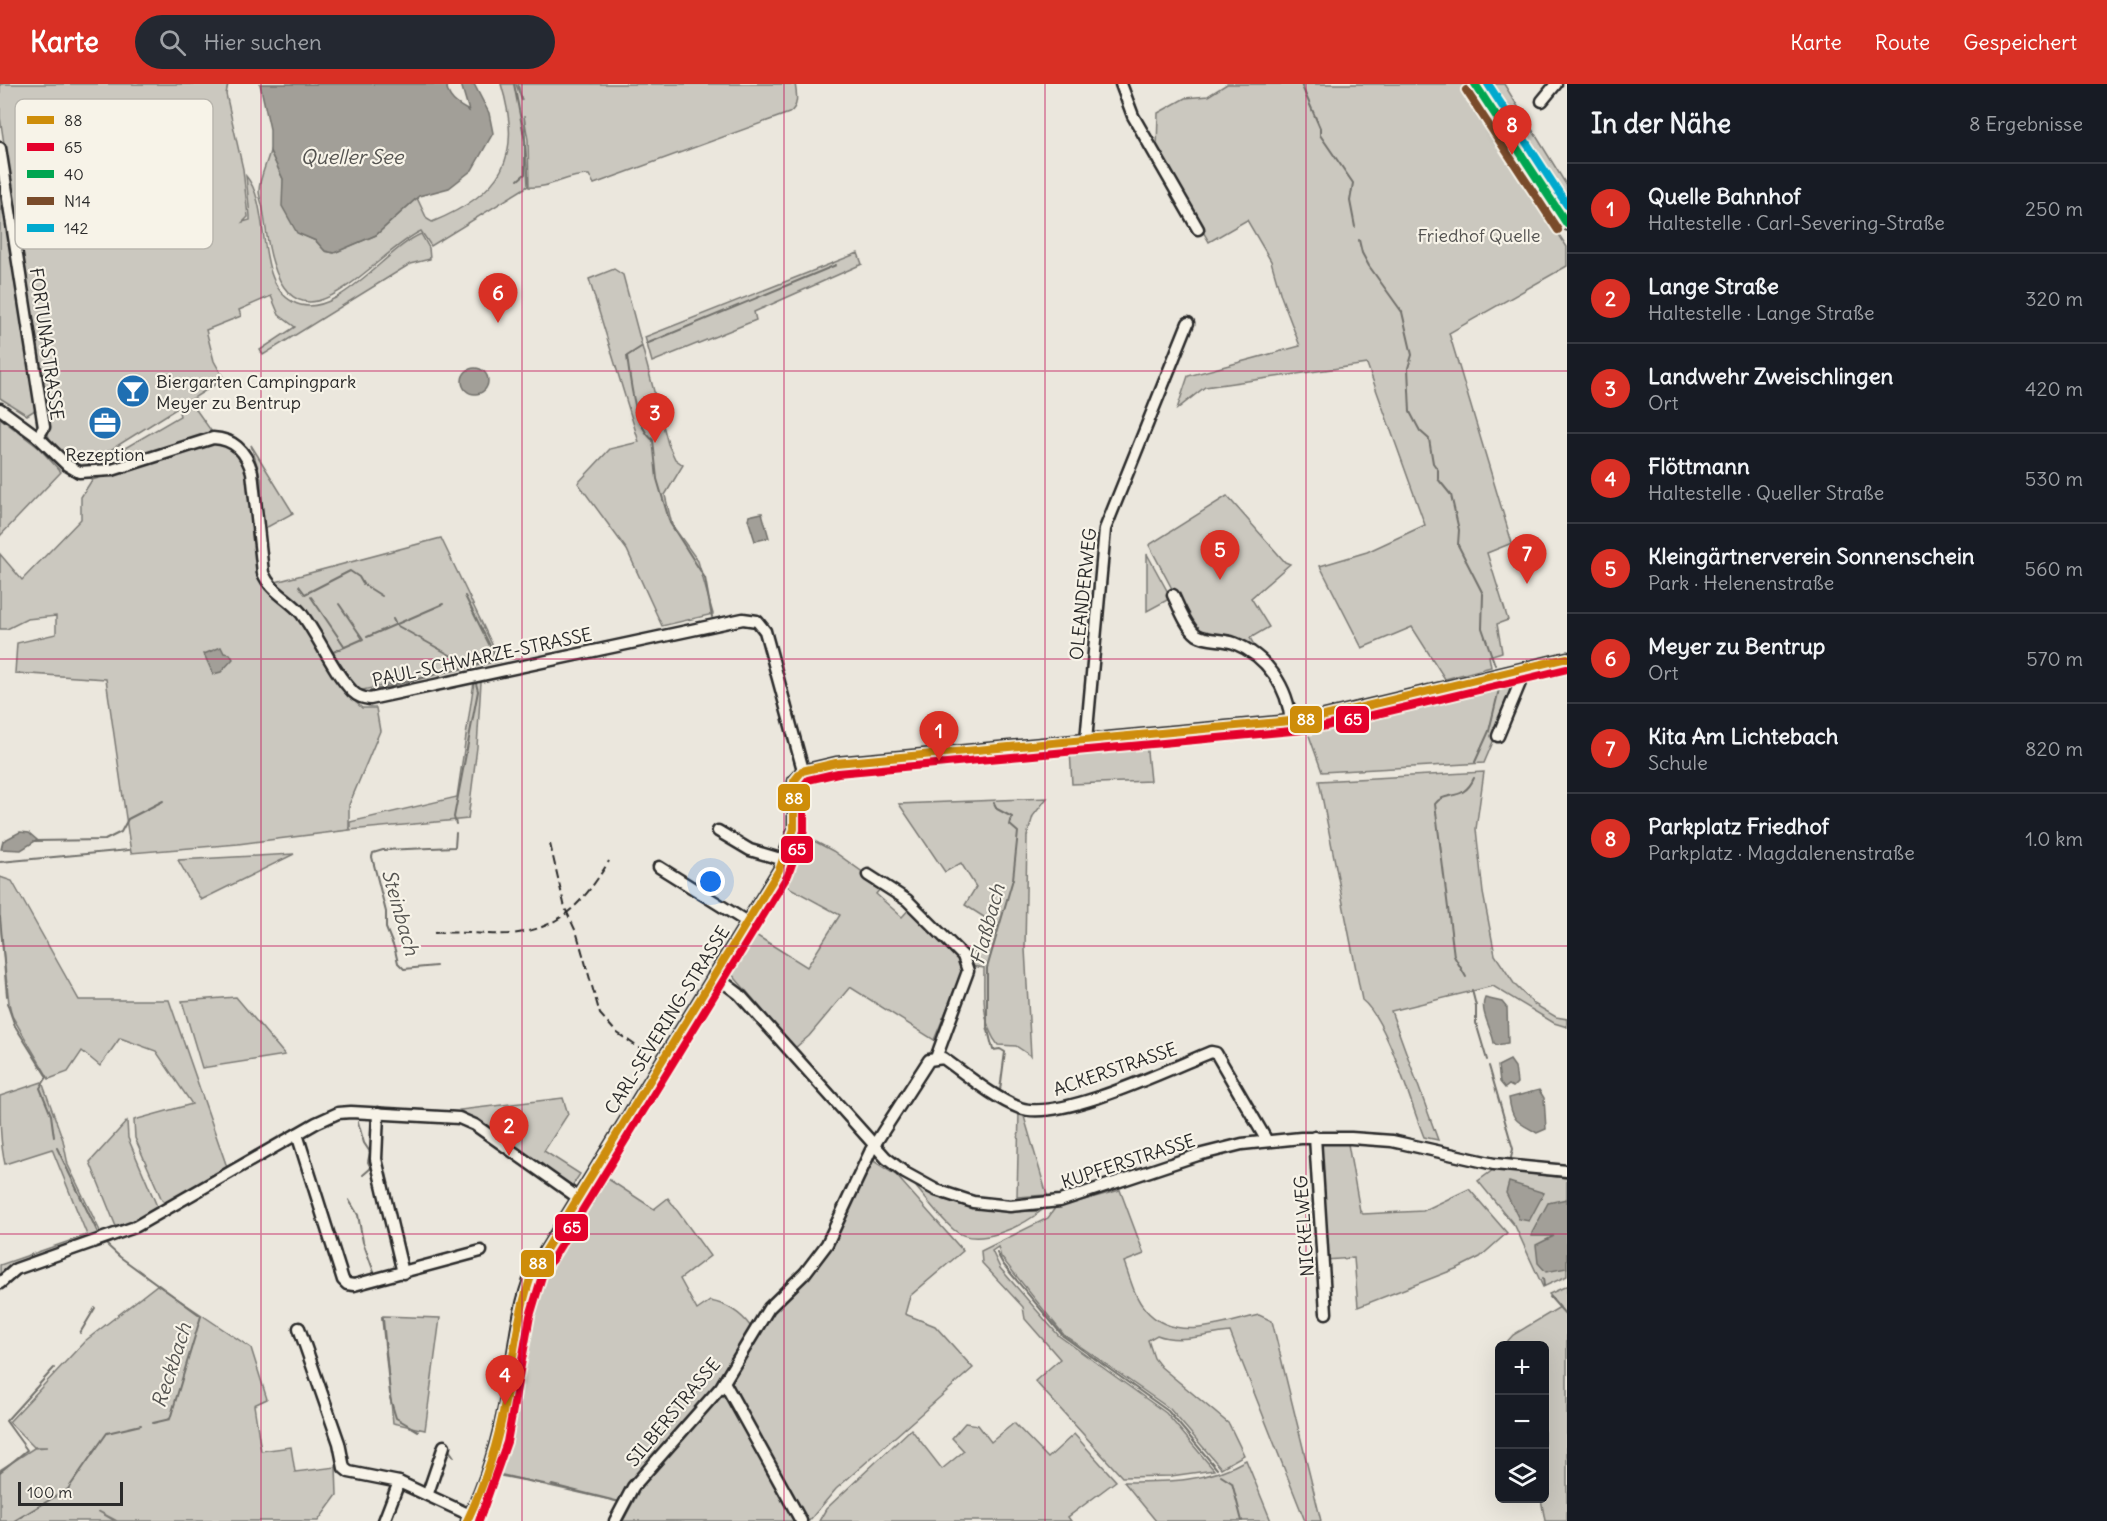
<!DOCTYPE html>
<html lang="de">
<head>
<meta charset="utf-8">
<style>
	body { margin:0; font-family:Delius,sans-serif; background:#242831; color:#f1f3f6 }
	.controls { position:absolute; right:18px; bottom:18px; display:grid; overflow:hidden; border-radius:9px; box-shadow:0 6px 24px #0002 }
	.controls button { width:54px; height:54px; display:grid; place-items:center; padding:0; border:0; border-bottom:2px solid #363941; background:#171b24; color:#f1f3f6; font:30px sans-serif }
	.scale { position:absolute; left:18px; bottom:15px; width:105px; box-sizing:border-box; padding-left:6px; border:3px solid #2b2b2b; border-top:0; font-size:16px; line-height:21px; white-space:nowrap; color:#2b2b2b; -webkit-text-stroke:4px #f7f3e8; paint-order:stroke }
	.you { position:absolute; left:711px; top:798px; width:21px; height:21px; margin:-15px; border:4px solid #fff; border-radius:50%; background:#1a73e8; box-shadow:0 0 0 9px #1a73e833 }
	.badge { display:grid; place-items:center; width:39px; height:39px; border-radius:50%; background:#d93025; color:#fff; font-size:20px; font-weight:700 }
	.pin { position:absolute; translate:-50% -50px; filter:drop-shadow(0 2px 3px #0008) }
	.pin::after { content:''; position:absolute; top:32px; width:21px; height:18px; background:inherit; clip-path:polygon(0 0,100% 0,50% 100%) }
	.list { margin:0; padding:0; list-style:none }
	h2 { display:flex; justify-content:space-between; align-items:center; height:78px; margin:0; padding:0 24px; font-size:26px }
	h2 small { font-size:20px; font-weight:400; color:#9ea1a6 }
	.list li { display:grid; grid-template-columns:39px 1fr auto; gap:18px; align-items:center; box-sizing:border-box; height:90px; padding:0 24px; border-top:2px solid #363941 }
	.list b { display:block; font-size:22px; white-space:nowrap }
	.list p { margin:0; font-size:20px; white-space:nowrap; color:#9ea1a6 }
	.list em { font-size:20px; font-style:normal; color:#9ea1a6 }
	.icon { flex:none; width:33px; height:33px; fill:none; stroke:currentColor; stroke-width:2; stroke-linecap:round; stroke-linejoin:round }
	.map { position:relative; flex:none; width:1567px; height:1437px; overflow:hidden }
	header { display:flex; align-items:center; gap:36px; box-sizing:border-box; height:84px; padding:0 30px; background:#d93025; color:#fff }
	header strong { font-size:28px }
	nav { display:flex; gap:33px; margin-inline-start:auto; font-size:21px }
	.search { width:420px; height:54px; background:#242831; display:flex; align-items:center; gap:15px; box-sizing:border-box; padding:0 21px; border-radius:33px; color:#9ea1a6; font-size:22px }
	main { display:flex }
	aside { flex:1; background:#171b24 }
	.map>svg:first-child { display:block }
</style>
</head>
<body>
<header>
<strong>Karte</strong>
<div class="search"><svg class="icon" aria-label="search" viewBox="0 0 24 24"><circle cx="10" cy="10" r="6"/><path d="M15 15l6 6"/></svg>Hier suchen</div>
<nav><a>Karte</a><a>Route</a><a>Gespeichert</a></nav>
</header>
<main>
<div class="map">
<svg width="1567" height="1437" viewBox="0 0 1567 1437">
	<rect width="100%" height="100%" fill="#ebe7dd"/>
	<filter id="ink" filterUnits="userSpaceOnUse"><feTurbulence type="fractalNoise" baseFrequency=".0167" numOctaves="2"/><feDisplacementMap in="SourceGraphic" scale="12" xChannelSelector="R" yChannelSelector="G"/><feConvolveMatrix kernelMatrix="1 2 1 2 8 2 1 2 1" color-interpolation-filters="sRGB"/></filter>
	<g filter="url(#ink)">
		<g fill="#cbc8bf" stroke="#7b7a75" stroke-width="1.5">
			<path d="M0,0H228L226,10L243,85L248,133L243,138L250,136V132L246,92C272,122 254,198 293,218C334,240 385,165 421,150L429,164L430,175L410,180L263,271L260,266L295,243L279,231L271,212L239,226L241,232L206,246L214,277L224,295L85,382C70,385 53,364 48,351L0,33Z"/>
			<path d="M501,0H516L522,17L518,0H795C797,11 799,23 789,29L594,100L589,91C567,90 550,105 529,103L528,56L524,32L528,102L431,162L421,147C375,168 302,274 273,179C267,161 266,143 263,125C262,119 259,112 259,107C259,95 267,79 270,67L283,95L298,149L316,157L325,167L334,169L376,151L417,114L427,135L432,138C501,110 524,74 501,0Z"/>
			<path d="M1227,0H1468L1485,26L1480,29L1567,163V182L1449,249L1512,459L1487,469L1508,536L1497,540L1502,568L1489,572L1491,583L1445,595L1412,543L1362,564L1320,482L1367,468L1425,441L1367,280L1205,303L1177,325L1188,292L1300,262L1281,212L1271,177L1247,136L1209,158L1157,66L1158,29L1185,14L1208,12Z"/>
			<path d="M1483,0H1504L1567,102V129Z"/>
			<path d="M0,98L35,321V326L27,331L0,314Z"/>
			<path d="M858,169L862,180L754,228L756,236L652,278L645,253Z"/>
			<path d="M614,185L623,191L668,360L675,375L683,381L665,411L672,441L698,477L713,530L662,542L627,466L578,399L610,365L639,358L589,195Z"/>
			<path d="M192,320L212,348L111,383L101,378L180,332L179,328Z"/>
			<path d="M0,334L39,364L61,388L0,452Z"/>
			<path d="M218,358L234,364L245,377L259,490L269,507L298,532L349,612L362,624H376L380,647L349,721V746L238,760L131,769L106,595L15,589L17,559L56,550V532L27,535L7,545H0V470L22,496L81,435V413L92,396Z"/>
			<path d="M251,361L293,429L262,446L261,395Z"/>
			<path d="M1227,412L1285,478L1290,480L1251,514L1269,543L1250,554L1260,571L1203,551L1189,537L1149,461Z"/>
			<path d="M441,454L500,577L358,607L306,527L276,498Z"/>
			<path d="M1147,470L1171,514L1147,527Z"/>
			<path d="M1520,594L1484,679L1322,688L1306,643L1349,636Z"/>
			<path d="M474,598H481L477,663L468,735L350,746V738L457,713Z"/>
			<path d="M1146,658L1150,697L1072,700L1070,666Z"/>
			<path d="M1484,688L1476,745L1483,809L1495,871L1515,901L1534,920L1556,933L1567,935V943L1554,939L1493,902L1391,927L1438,1056L1424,1053C1411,1021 1387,935 1362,916L1319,697Z"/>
			<path d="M1047,714L1033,732L1027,752L1025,865L1031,972L1016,962L998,961C981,940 984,909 984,884L972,882L969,874L998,842L965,821L976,803L961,779L945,788L899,720Z"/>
			<path d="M801,750L833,767L882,802L876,810L902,833L911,823L965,882L934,956L850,903L809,952L795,964L730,888L729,882L751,848L807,883L840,831L781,799Z"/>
			<path d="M294,770L201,816L178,776Z"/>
			<path d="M0,793L12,797L79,916H169L228,1086L168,1121L162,1116L135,1054L134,1036L192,1020L156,967L120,954L100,982L82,967L68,988L49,995L12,932L9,919L0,838Z"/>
			<path d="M236,913L285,971L202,984L182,917Z"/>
			<path d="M42,998L63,1056L68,1081L102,1151L0,1193V1181L87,1151L52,1065L5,1080C0,1058 0,1035 0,1012Z"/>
			<path d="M563,1014L568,1030L544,1067L580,1090L572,1102L460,1026Z"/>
			<path d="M1019,1028L1023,1029L1047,1111L1017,1113Z"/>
			<path d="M127,1037L128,1054L156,1120V1127L117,1145L90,1078Z"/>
			<path d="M1317,1060H1348L1360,1127L1363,1130L1423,1127L1469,1105L1507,1149L1480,1173L1458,1184L1358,1223L1354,1174L1325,1176Z"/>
			<path d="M872,1076L896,1091L963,1167L910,1212L905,1230L935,1242L973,1284L836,1405L809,1437H805L729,1297L771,1227L805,1196Z"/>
			<path d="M1493,1086L1567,1094V1192L1543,1203L1515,1142L1478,1097Z"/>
			<path d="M599,1089L654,1125L668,1114L710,1172L680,1195L697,1226L710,1217C727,1220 740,1228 751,1243L711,1308L632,1397L619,1418L494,1389L506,1344L531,1205L537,1189Z"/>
			<path d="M916,1103C960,1122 993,1129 1041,1127C1022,1142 977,1165 954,1146C940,1134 928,1117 916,1103Z"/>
			<path d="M1120,1106L1144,1170L1124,1178C1130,1193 1134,1213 1145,1225C1174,1260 1223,1239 1259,1231L1272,1237L1321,1437H1305L1230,1248C1207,1250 1180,1260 1157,1251L1148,1256L1154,1274L1161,1283L1229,1340L1244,1371L1221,1384L1170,1325L1064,1251L1001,1173L998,1163L992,1167L1000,1184L1059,1252L1166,1329L1214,1386L1171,1392L1122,1393L1035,1297L1060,1275L1025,1235L1023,1223L982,1179L981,1167L1048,1134L1055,1124Z"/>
			<path d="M157,1201L251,1264L267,1315L254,1321L261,1367L291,1363L295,1388L336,1383L337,1411L318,1437H117L98,1427L115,1437H0V1386L34,1364L47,1363H34L9,1338L85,1257Z"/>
			<path d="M1567,1202V1437H1545L1541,1415L1544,1414V1262L1504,1261L1513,1251L1560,1223L1549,1210Z"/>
			<path d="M383,1232L440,1234L425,1346L393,1339Z"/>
			<path d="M723,1310H727L797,1437H623L644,1398Z"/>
			<path d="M965,1339L978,1341L991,1358L1014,1339L1048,1374L1074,1350L1116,1397L1068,1433L1071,1437H819L826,1425L911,1345L942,1385L964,1367L952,1354Z"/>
			<path d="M1246,1376L1271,1437H1156L1124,1398C1167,1398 1209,1398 1246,1376Z"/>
		</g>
		<g fill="#a29f98" stroke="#72716c" stroke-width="1.5">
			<path d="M260,0H447C446,14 458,21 469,27L461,0H474L489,29L493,49L472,86L449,104L419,112L376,151L334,169L325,167L316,157L297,149L282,122L283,95L270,67V45Z"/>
			<circle cx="475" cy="297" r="13"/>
			<path d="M762,429L769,454L755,457L748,435L749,432Z"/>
			<path d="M221,563L224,569L230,570L233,575L221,588L213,590L204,570Z"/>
			<path d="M20,748L29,749L37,756L21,766L1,765L3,757Z"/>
			<path d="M1485,914L1502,918L1507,924L1508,959L1497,961L1494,959C1492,945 1479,927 1485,914Z"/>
			<path d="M1510,976L1515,983L1517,999L1513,1003L1509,1001L1505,1004L1500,998L1498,982Z"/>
			<path d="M1539,1006L1544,1014L1546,1045L1537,1049C1518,1038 1512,1038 1509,1014Z"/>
			<path d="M1509,1098L1544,1109L1529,1137L1519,1135L1506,1109Z"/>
			<path d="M1567,1115V1184L1546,1188L1538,1179L1536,1161L1554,1152H1532V1149L1548,1119Z"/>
		</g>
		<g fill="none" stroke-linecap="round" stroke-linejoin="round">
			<g stroke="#72716c" stroke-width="2">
				<path d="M514,0L525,57V90L518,96"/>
				<path d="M1301,0L1320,44V51L1353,99L1350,117L1355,143"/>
				<path d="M1359,156L1362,169L1369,182L1402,228L1412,271L1408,284L1410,328L1420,347L1429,355L1433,379L1438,386V395L1451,411L1459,446L1458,461L1483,510L1482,544L1495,581"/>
				<path d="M646,260L836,181"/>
				<path d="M641,263L627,272C630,293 634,342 653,356L657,395L670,439L705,494L712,533"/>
				<path d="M299,502L305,510L350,487L359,493L363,500L382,512"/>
				<path d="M465,512L497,576L470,582L471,588"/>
				<path d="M311,513L345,563"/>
				<path d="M393,535L396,541L470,582"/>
				<path d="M367,553L443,520"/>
				<path d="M331,569L363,555L339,520"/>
				<path d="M363,609L470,582"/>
				<path d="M1475,678L1489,647L1500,601"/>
				<path d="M994,719L997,725L1012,733L1010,741L1018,748L1013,795L987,884V942L993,966L1000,965L1005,968L1000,1006"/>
				<path d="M456,740L454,733L478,607L475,596"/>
				<path d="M34,757L105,756L121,748L128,735L163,717"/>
				<path d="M0,778L129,766"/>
				<path d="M0,833L7,912"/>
				<path d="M436,882L404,885L398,879L395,866L386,844V828L372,773L373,769L383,766L455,763L456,749"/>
				<path d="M1466,893L1454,872L1435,720C1445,706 1463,719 1474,694"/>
				<path d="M1472,906L1476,922V939L1487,976"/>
				<path d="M7,919L15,942L47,993L40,1004L51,1031L54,1053"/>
				<path d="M1489,982L1513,1065L1511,1074"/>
				<path d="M358,1038L364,1059L370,1068L368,1078L371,1084L363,1091"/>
				<path d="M57,1064L98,1149"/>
				<path d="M349,1116L358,1131L363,1158L375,1191"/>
				<path d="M107,1161L120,1173L201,1232L170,1335L153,1339"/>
				<path d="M997,1169L1003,1180L1063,1252L1168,1327L1217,1385"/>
				<path d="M1543,1194L1544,1202"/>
				<path d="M1550,1213L1567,1232"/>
				<path d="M382,1233L390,1310"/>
				<path d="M80,1249L95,1224"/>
				<path d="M390,1314L396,1334L418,1347"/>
				<path d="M447,1363L454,1373"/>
				<path d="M0,1388L27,1366L6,1337L54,1284"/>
				<path d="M497,1391L544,1400"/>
				<path d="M1221,1392L1232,1399L1242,1437"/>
				<path d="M552,1401L620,1418"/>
				<path d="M14,1437L68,1405L107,1349L141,1341"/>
				<path d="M622,1437L627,1425"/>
			</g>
			<defs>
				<g id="minor">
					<path d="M1121,0L1133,32L1198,145"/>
					<path d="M1475,0L1567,140"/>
					<path d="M1542,17L1556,0"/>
					<path d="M0,64L44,343L38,353"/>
					<path d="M0,325L38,353L67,381L79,388L112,386L213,354C235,355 246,368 252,388L263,489C271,508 288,514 301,529C320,554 331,585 353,608C358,613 363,614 370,615L743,535L757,537L765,547L803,686"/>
					<path d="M1173,511C1179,523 1186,543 1197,551C1207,557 1222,555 1234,559C1267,572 1288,603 1291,638"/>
					<path d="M1498,652L1522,594L1521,586"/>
					<path d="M1086,657L1105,445L1188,239"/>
					<path d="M718,747L750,766L784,776"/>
					<path d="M659,783L747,838"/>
					<path d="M868,791L907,816L963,872L968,887L936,974"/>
					<path d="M714,891L739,910L886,1074L905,1089L936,1106L973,1118L1010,1122L1060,1117L1198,1071L1242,1060L1301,1054H1351L1392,1057L1494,1080L1567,1087"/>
					<path d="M378,1029L376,1075L403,1189"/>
					<path d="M297,1050L343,1196L347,1200L354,1201L481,1167"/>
					<path d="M1315,1053L1326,1229"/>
					<path d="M0,1199L16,1185L135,1143L316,1039L338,1029L351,1028L459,1034L475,1041L577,1113"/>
					<path d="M299,1244L339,1359L344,1384L349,1388L399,1398L470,1431"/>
					<path d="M724,1298L801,1437"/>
					<path d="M428,1409L444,1362"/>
					<path d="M384,1437L399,1398"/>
					<path d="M467,1437C488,1395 500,1351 508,1304C515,1264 517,1225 533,1187L779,786L794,745V697L802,687L836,679L1312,635L1567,574"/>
					<path d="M615,1437L633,1403L721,1303L769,1224L805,1189L827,1160L871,1066L929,976L943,974C967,991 992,1013 1020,1024C1060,1038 1169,985 1211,968L1216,969L1267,1057"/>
				</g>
			</defs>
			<use href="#minor" stroke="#2b2b2b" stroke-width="15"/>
			<use href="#minor" stroke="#f7f3e8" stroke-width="10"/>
			<g stroke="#2b2b2b" stroke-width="2" stroke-dasharray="9 4.5" stroke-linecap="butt">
				<path d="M550,760L565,824L577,850L600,930L616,948L645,968"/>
				<path d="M434,849C459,847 484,851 509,850C560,846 584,818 609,777"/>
			</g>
			<defs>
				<path id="bus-1" d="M467,1437C485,1399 498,1360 505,1318C514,1274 517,1229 533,1187L779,786L794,745V697L802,687L836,679L1312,635L1567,574"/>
				<path id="bus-2" d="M479,1437L507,1358L530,1232L542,1192L788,791L804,747V701L808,696L838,689L1313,645L1567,585"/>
				<path id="bus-3" d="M1475,0L1567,140"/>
				<path id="bus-4" d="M1466,6L1558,146"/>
				<path id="bus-5" d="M1488,0L1567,121"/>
			</defs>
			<use href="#bus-1" stroke="#f7f3e8" stroke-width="12"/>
			<use href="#bus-2" stroke="#f7f3e8" stroke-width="12"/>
			<use href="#bus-3" stroke="#f7f3e8" stroke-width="12"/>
			<use href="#bus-4" stroke="#f7f3e8" stroke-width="12"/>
			<use href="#bus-5" stroke="#f7f3e8" stroke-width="12"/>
			<use href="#bus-1" stroke="#ce8d09" stroke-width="8"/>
			<use href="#bus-2" stroke="#e4002b" stroke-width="8"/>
			<use href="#bus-3" stroke="#00a651" stroke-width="8"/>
			<use href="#bus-4" stroke="#7a4b2a" stroke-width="8"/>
			<use href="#bus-5" stroke="#00a9ce" stroke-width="8"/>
		</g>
	</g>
	<path fill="none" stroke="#c2185b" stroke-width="1.5" stroke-opacity="0.55" d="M261,0V1437M522,0V1437M784,0V1437M1045,0V1437M1306,0V1437M0,287H1567M0,575H1567M0,862H1567M0,1150H1567"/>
	<defs>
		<symbol id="bar-disc" viewBox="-11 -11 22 22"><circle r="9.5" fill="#1f6fb2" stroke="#f7f3e8"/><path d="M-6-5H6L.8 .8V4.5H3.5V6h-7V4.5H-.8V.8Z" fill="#fff"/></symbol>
		<symbol id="office-disc" viewBox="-11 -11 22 22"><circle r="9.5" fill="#1f6fb2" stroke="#f7f3e8"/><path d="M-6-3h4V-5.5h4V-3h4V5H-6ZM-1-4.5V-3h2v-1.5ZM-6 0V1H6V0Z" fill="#fff"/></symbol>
	</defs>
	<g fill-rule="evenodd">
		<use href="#bar-disc" x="114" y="288" width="38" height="38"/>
		<use href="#office-disc" x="86" y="320" width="38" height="38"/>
	</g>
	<g text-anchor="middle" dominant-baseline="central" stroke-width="4.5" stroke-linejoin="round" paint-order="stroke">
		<g font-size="18" fill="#535250" stroke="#f7f3e8">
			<text x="1479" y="151">Friedhof Quelle</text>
		</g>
		<g font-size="18" fill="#2b2b2b" stroke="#f7f3e8">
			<text transform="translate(47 260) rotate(82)">FORTUNASTRASSE</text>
			<text transform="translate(1083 510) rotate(-84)">OLEANDERWEG</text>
			<text transform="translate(482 573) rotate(-12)">PAUL-SCHWARZE-STRASSE</text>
			<text transform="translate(667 936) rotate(-58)">CARL-SEVERING-STRASSE</text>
			<text transform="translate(1115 985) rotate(-19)">ACKERSTRASSE</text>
			<text transform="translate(1128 1077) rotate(-18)">KUPFERSTRASSE</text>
			<text transform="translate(1304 1142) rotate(-94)">NICKELWEG</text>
			<text transform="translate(673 1328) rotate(-50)">SILBERSTRASSE</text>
		</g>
		<g font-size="18" fill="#2b2b2b" stroke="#f7f3e8" text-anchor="start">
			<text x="156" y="297">Biergarten Campingpark<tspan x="156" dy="21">Meyer zu Bentrup</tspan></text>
			<text x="105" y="370" text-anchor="middle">Rezeption</text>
		</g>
		<g font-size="20" font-style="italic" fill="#555451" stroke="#f7f3e8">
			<text x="352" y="72">Queller See</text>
			<text transform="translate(401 828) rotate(74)">Steinbach</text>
			<text transform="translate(987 840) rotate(-75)">Flaßbach</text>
			<text transform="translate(171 1281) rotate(-72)">Reckbach</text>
		</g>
	</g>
	<rect x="15" y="15" width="198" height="150" rx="9" fill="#f7f3e8" stroke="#bab7af" stroke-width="1.5"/>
	<rect x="27" y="32" width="27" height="8" fill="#ce8d09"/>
	<rect x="27" y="59" width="27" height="8" fill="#e4002b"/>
	<rect x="27" y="86" width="27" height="8" fill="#00a651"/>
	<rect x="27" y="113" width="27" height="8" fill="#7a4b2a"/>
	<rect x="27" y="140" width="27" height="8" fill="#00a9ce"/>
	<g font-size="16" fill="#2b2b2b">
		<text x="64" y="42">88</text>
		<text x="64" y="69">65</text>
		<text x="64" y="96">40</text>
		<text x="64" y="123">N14</text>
		<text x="64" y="150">142</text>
	</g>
	<g stroke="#f7f3e8" stroke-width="2">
		<rect x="1289" y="621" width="34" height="29" rx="6" fill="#ce8d09"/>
		<rect x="1335" y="621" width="35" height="29" rx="6" fill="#e4002b"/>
		<rect x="777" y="699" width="34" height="29" rx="6" fill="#ce8d09"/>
		<rect x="780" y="751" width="34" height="29" rx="6" fill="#e4002b"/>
		<rect x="554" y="1129" width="35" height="29" rx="6" fill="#e4002b"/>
		<rect x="520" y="1165" width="35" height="29" rx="6" fill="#ce8d09"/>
	</g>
	<g font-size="16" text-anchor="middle" font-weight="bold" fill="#fff">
		<text x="1306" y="641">88</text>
		<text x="1353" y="641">65</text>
		<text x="794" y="720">88</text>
		<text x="797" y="771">65</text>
		<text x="572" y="1149">65</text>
		<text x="538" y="1185">88</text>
	</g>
</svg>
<div class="controls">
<button>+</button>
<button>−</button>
<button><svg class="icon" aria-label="layers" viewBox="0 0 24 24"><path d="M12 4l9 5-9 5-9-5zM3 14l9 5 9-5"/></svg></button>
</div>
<div class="scale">100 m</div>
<div class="you"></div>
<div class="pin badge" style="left:939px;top:677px">1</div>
<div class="pin badge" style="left:509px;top:1072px">2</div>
<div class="pin badge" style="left:655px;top:359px">3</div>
<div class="pin badge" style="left:505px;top:1321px">4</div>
<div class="pin badge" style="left:1220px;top:496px">5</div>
<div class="pin badge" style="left:498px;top:239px">6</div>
<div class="pin badge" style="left:1527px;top:500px">7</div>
<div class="pin badge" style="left:1512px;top:71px">8</div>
</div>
<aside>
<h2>In der Nähe<small>8 Ergebnisse</small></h2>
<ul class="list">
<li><span class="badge">1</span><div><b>Quelle Bahnhof</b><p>Haltestelle · Carl-Severing-Straße</p></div><em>250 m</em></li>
<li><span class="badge">2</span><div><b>Lange Straße</b><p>Haltestelle · Lange Straße</p></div><em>320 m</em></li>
<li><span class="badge">3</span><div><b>Landwehr Zweischlingen</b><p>Ort</p></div><em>420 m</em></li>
<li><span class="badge">4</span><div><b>Flöttmann</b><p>Haltestelle · Queller Straße</p></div><em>530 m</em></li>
<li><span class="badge">5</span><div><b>Kleingärtnerverein Sonnenschein</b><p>Park · Helenenstraße</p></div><em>560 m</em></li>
<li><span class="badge">6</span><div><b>Meyer zu Bentrup</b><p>Ort</p></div><em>570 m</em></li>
<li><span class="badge">7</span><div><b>Kita Am Lichtebach</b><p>Schule</p></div><em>820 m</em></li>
<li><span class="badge">8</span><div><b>Parkplatz Friedhof</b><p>Parkplatz · Magdalenenstraße</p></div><em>1.0 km</em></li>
</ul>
</aside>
</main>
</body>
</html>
